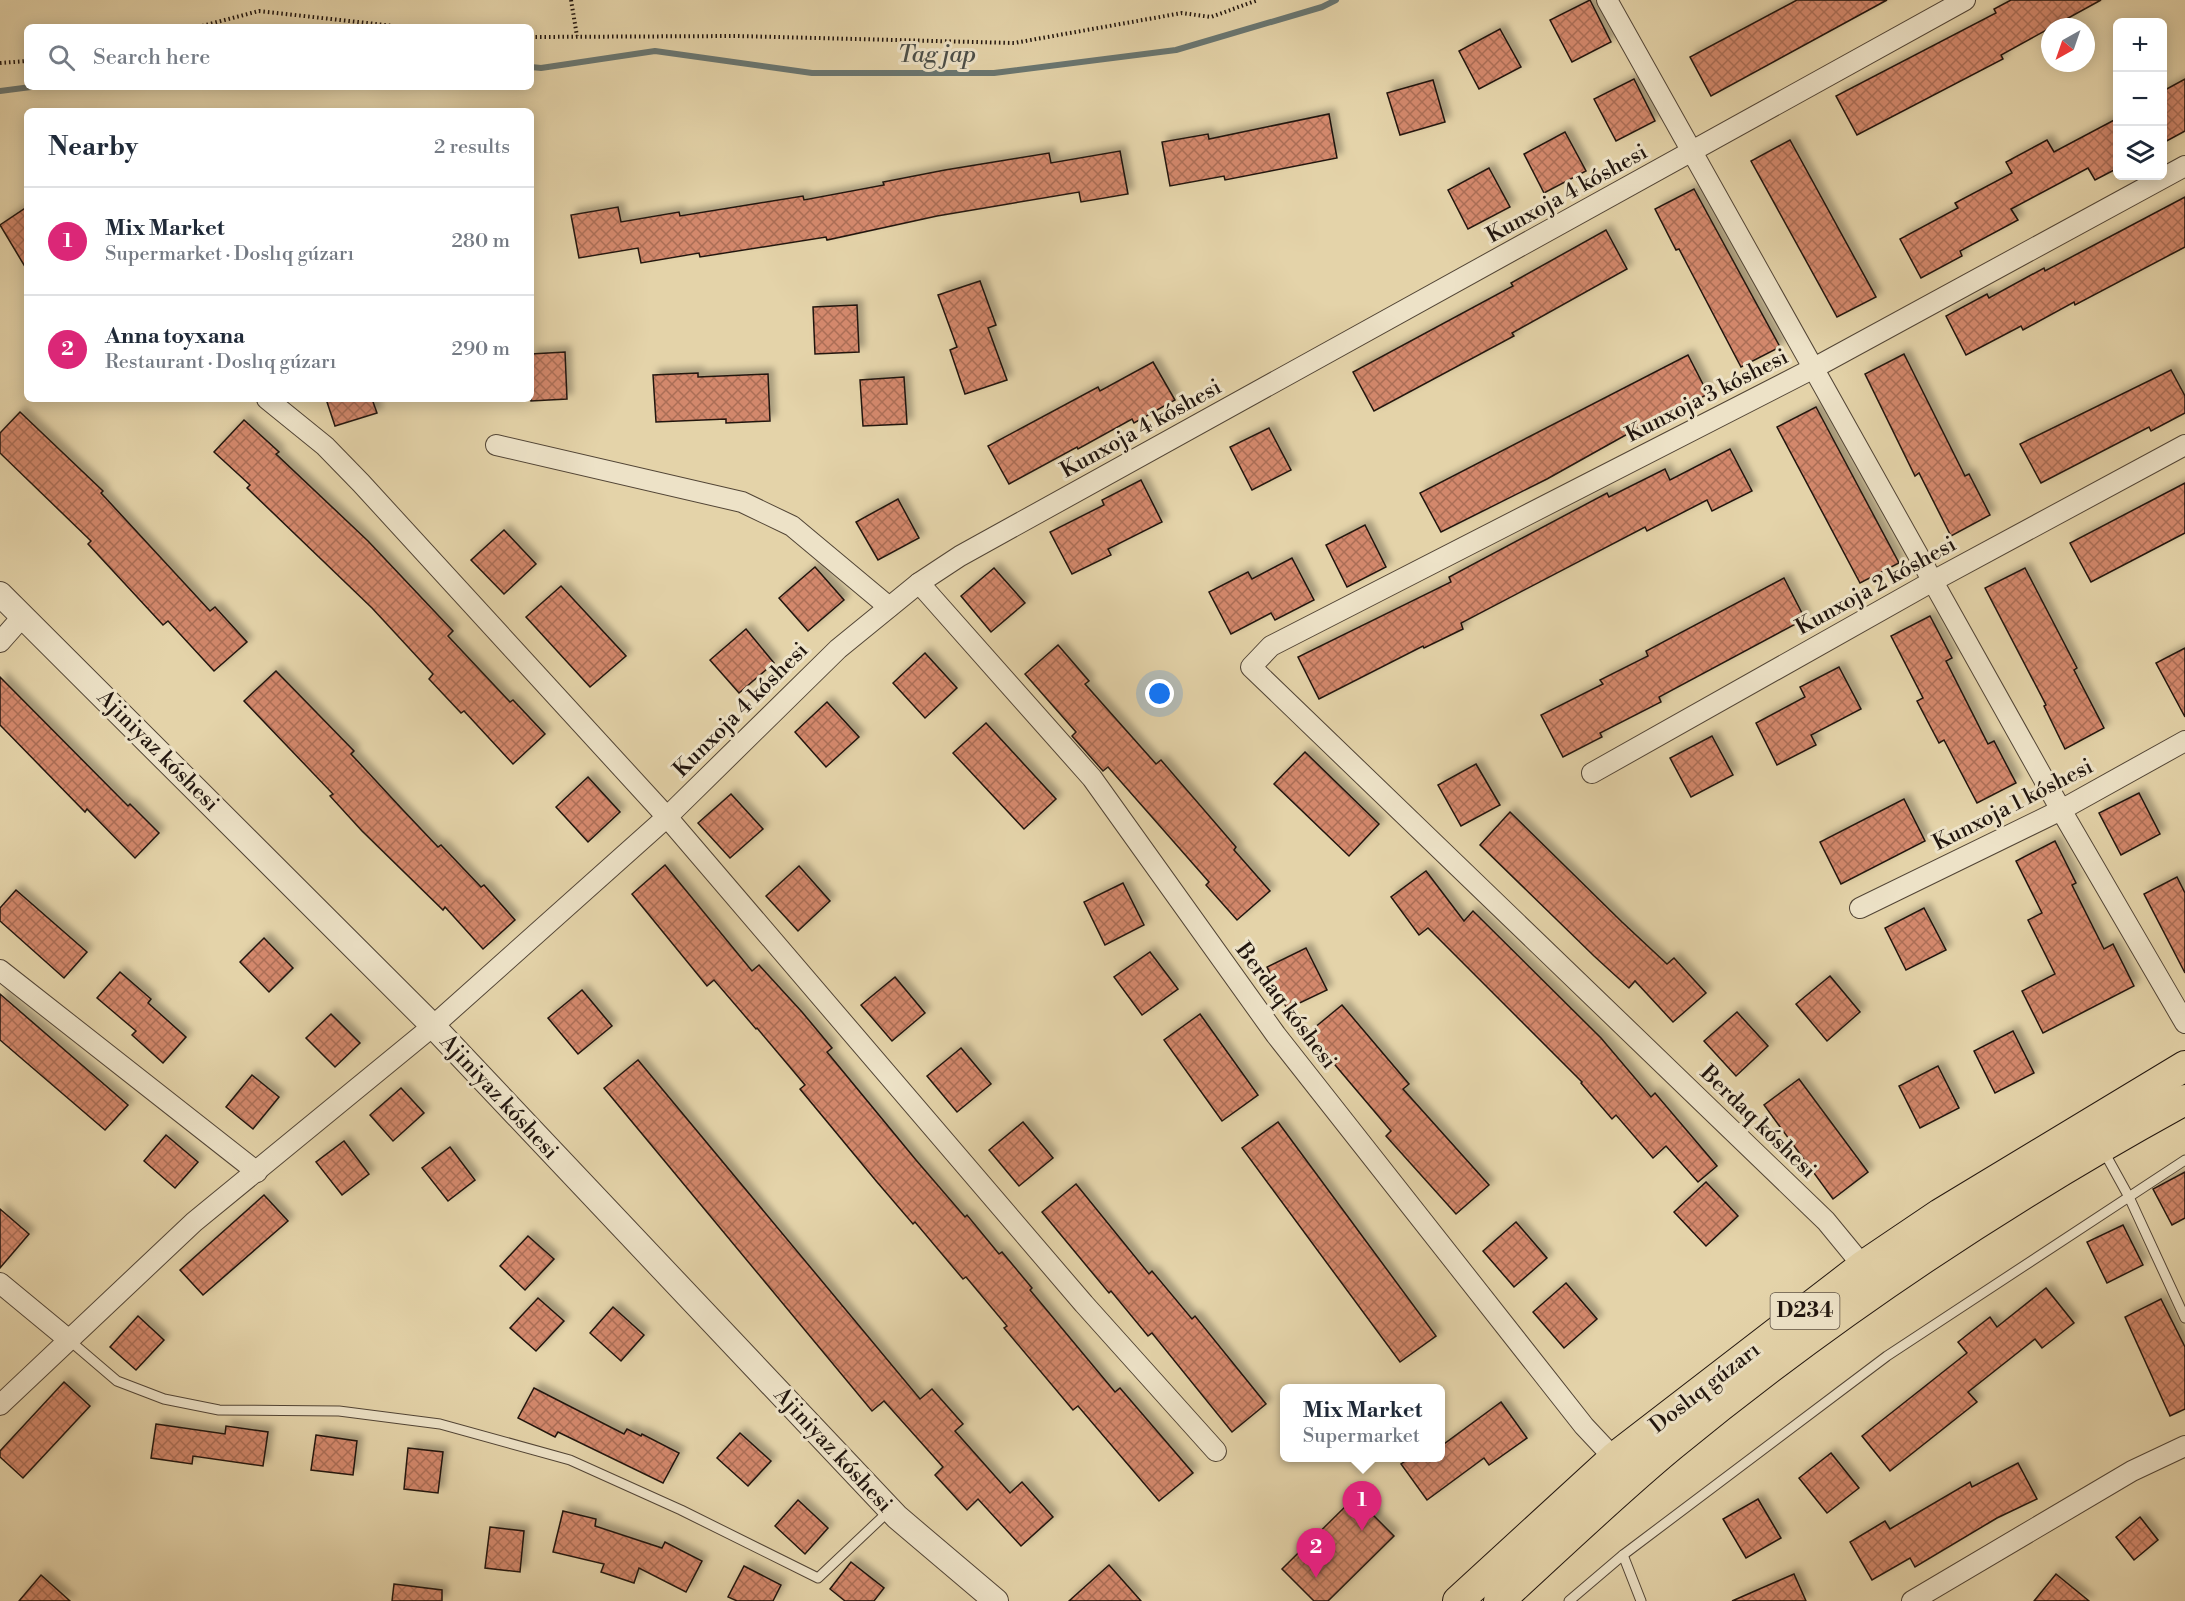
<!DOCTYPE html>
<html lang="en">
<head>
<meta charset="utf-8">
<style>
	body { margin:0; font-family:"Libre Bodoni",serif; background:#f6f6f7; color:#1f2937 }
	.controls { position:absolute; right:18px; top:18px; display:grid; overflow:hidden; border-radius:9px; box-shadow:0 3px 15px #0003 }
	.controls button { width:54px; height:54px; display:grid; place-items:center; padding:0; border:0; border-bottom:2px solid #e0e1e3; background:#fff; color:#1f2937; font:30px sans-serif }
	.compass { position:absolute; left:2041px; top:18px; width:54px; height:54px; border-radius:50%; background:#fff; box-shadow:0 3px 15px #0003; rotate:220deg }
	.you { position:absolute; left:1160px; top:694px; width:21px; height:21px; margin:-15px; border:4px solid #fff; border-radius:50%; background:#1a73e8; box-shadow:0 0 0 9px #1a73e833 }
	.badge { display:grid; place-items:center; width:39px; height:39px; border-radius:50%; background:#db2777; color:#fff; font-size:20px; font-weight:700 }
	.pin { position:absolute; translate:-50% -50px; filter:drop-shadow(0 2px 3px #0008) }
	.pin::after { content:''; position:absolute; top:32px; width:21px; height:18px; background:inherit; clip-path:polygon(0 0,100% 0,50% 100%) }
	.popup { position:absolute; left:1280px; top:1384px; width:165px; height:78px; box-sizing:border-box; display:grid; place-content:center; border-radius:9px; background:#fff; filter:drop-shadow(0 2px 4px #0005); font-size:20px; white-space:nowrap; color:#747a83 }
	.popup b { font-size:22px; color:#1f2937 }
	.popup::after { content:''; position:absolute; left:50%; top:100%; margin-left:-12px; border:12px solid transparent; border-top-color:#fff }
	.list { margin:0; padding:0; list-style:none }
	h2 { display:flex; justify-content:space-between; align-items:center; height:78px; margin:0; padding:0 24px; font-size:26px }
	h2 small { font-size:20px; font-weight:400; color:#747a83 }
	.list li { display:grid; grid-template-columns:39px 1fr auto; gap:18px; align-items:center; box-sizing:border-box; height:108px; padding:0 24px; border-top:2px solid #e0e1e3 }
	.list b { display:block; font-size:22px; white-space:nowrap }
	.list p { margin:0; font-size:20px; white-space:nowrap; color:#747a83 }
	.list em { font-size:20px; font-style:normal; color:#747a83 }
	.icon { flex:none; width:33px; height:33px; fill:none; stroke:currentColor; stroke-width:2; stroke-linecap:round; stroke-linejoin:round }
	.map { position:relative; flex:none; width:2185px; height:1601px; overflow:hidden }
	.search { position:absolute; background:#fff; box-shadow:0 3px 15px #0003; left:24px; top:24px; width:510px; height:66px; display:flex; align-items:center; gap:15px; box-sizing:border-box; padding:0 21px; border-radius:9px; color:#747a83; font-size:22px }
	.panel { position:absolute; background:#fff; box-shadow:0 3px 15px #0003; left:24px; top:108px; width:510px; height:294px; border-radius:9px }
	.map>svg:first-child { display:block }
</style>
</head>
<body>
<div class="map">
<svg width="2185" height="1601" viewBox="0 0 2185 1601">
	<defs>
		<pattern id="building-cross-hatch" width="8" height="8" patternUnits="userSpaceOnUse" patternTransform="scale(1.5)"><rect width="8" height="8" fill="#d3886c"/><path d="M0 0l8 8M0 8l8-8" fill="none" stroke="#ab6e57"/></pattern>
		<filter id="shadow"><feDropShadow dx="5.5" dy="-5.5" stdDeviation="3" flood-color="#0004"/></filter>
	</defs>
	<rect width="100%" height="100%" fill="#e4d3a9"/>
	<filter id="stains"><feTurbulence type="fractalNoise" baseFrequency=".00333" numOctaves="4"/><feColorMatrix values="0 0 0 0 .2 0 0 0 0 .09 0 0 0 0 .02 0 0 0 .5 -.17"/></filter>
	<radialGradient id="worn" r=".72"><stop offset=".6" stop-color="#630" stop-opacity="0"/><stop offset="1" stop-color="#630" stop-opacity=".3"/></radialGradient>
	<g fill="none" stroke-linecap="round" stroke-linejoin="round">
		<g stroke="#697671" stroke-width="6">
			<path d="M531,67L541,68L655,51L812,73H994L1176,50L1322,7L1336,0"/>
			<path d="M0,91L31,87"/>
		</g>
	</g>
	<g fill="url(#building-cross-hatch)" stroke="#22160f" stroke-width="1.5" filter="url(#shadow)">
		<path d="M1590,0L1611,42L1572,62L1550,20Z"/>
		<path d="M1797,0H1887L1711,96L1690,57Z"/>
		<path d="M2011,0H2101L2001,55L2003,59L1857,135L1836,96L1996,13L1994,9Z"/>
		<path d="M1500,29L1521,67L1479,89L1459,51Z"/>
		<path d="M1634,79L1655,121L1616,141L1594,99Z"/>
		<path d="M2185,79V131L2163,143V91Z"/>
		<path d="M1433,80L1445,122L1400,135L1387,93Z"/>
		<path d="M1329,114L1337,158L1225,180L1224,176L1170,186L1162,142L1208,134L1209,139Z"/>
		<path d="M2118,118V168L2095,180L2088,168L2011,209L2018,220L1960,251L1962,256L1921,278L1900,239L1958,208L1955,203L2012,173L2006,162L2047,140L2054,152Z"/>
		<path d="M1565,132L1586,171L1544,193L1524,154Z"/>
		<path d="M1790,140L1876,297L1837,317L1751,161Z"/>
		<path d="M1120,151L1128,194L1081,202L1079,192L937,216L827,240L826,237L700,257L699,253L641,263L638,248L579,258L571,215L618,207L621,222L679,212L680,216L803,196L804,200L884,185L883,182L945,170L1049,153L1051,163Z"/>
		<path d="M1489,168L1510,207L1468,229L1448,190Z"/>
		<path d="M1694,189L1780,347L1741,367L1679,249L1676,250L1655,209Z"/>
		<path d="M2185,197V247L2075,305L2074,302L2023,330L2021,326L1966,355L1946,316L1987,294L1989,298L2044,268L2045,271Z"/>
		<path d="M27,207V270L0,225Z"/>
		<path d="M1606,230L1627,269L1512,333L1514,336L1374,411L1353,372L1513,286L1511,283Z"/>
		<path d="M980,281L996,325L988,328L1007,380L965,394L950,350L957,347L938,295Z"/>
		<path d="M857,305L859,352L815,354L813,307Z"/>
		<path d="M565,352L567,399L531,401V354Z"/>
		<path d="M1904,354L1965,476L1969,474L1990,515L1951,536L1919,473L1915,476L1865,374Z"/>
		<path d="M1688,355L1708,394L1667,416L1665,413L1547,479L1441,532L1420,493Z"/>
		<path d="M1153,362L1175,400L1134,423L1132,419L1078,449L1077,447L1009,484L988,446L1098,387L1100,391Z"/>
		<path d="M2171,370L2185,396V413L2151,431L2149,427L2041,483L2020,444Z"/>
		<path d="M698,373V377L768,374L770,421L726,423V419L656,422L653,375Z"/>
		<path d="M904,377L907,424L863,426L860,380Z"/>
		<path d="M326,399H372L377,413L335,426Z"/>
		<path d="M1816,407L1899,563L1860,583L1777,427Z"/>
		<path d="M20,412L103,491L101,493L210,611L215,607L247,642L214,671L168,621L163,625L88,544L91,541L0,453V433Z"/>
		<path d="M244,420L279,452L276,454L368,541L453,631L448,636L510,702L513,700L545,734L513,764L464,711L461,713L429,679L433,674L372,608L247,488L250,485L214,452Z"/>
		<path d="M1269,428L1291,470L1252,490L1230,447Z"/>
		<path d="M1730,449L1752,491L1712,511L1707,500L1647,531L1645,527L1461,623L1463,629L1424,648L1423,646L1319,699L1298,657L1451,582L1449,577L1607,493L1609,497L1665,469L1670,480Z"/>
		<path d="M1141,480L1162,522L1108,549L1111,555L1072,574L1050,532L1104,505L1102,500Z"/>
		<path d="M2185,483V533L2091,582L2070,543Z"/>
		<path d="M898,499L919,538L878,560L856,522Z"/>
		<path d="M1365,525L1386,567L1347,587L1326,545Z"/>
		<path d="M504,530L536,564L504,594L471,560Z"/>
		<path d="M1292,558L1314,600L1275,620L1271,613L1231,634L1209,592L1248,572L1252,579Z"/>
		<path d="M815,567L844,600L808,631L779,598Z"/>
		<path d="M994,568L1025,603L991,632L961,596Z"/>
		<path d="M2025,568L2077,668L2074,670L2104,728L2065,749L2044,706L2046,705L1985,588Z"/>
		<path d="M1784,578L1805,619L1659,697L1661,702L1600,733L1602,737L1563,757L1541,715L1603,684L1600,680L1648,656L1646,651Z"/>
		<path d="M561,586L626,656L590,687L526,617Z"/>
		<path d="M1930,616L1952,658L1946,661L1988,744L1994,741L2016,783L1977,803L1944,740L1939,743L1917,701L1923,698L1891,636Z"/>
		<path d="M746,629L774,663L739,693L710,660Z"/>
		<path d="M1058,645L1089,681L1085,684L1156,764L1161,760L1236,847L1234,850L1270,891L1237,920L1206,885L1209,882L1108,767L1103,771L1072,736L1076,732L1025,674Z"/>
		<path d="M2185,648V717L2156,663Z"/>
		<path d="M925,653L957,688L925,718L893,683Z"/>
		<path d="M1839,667L1861,709L1811,735L1816,745L1777,765L1756,723L1805,697L1800,687Z"/>
		<path d="M276,671L354,751L351,754L402,809L438,847L441,845L481,887L484,885L515,920L483,949L445,907L443,910L362,831L330,796L333,794L244,701Z"/>
		<path d="M0,677L128,806L130,804L159,833L135,858L87,809L85,812L0,725Z"/>
		<path d="M827,702L859,737L826,767L795,732Z"/>
		<path d="M986,723L1056,799L1024,829L953,753Z"/>
		<path d="M1712,736L1733,775L1691,797L1670,758Z"/>
		<path d="M1305,752L1379,824L1349,856L1274,784Z"/>
		<path d="M1476,764L1500,805L1461,826L1438,785Z"/>
		<path d="M588,777L620,812L588,842L556,807Z"/>
		<path d="M2139,793L2160,834L2121,855L2099,813Z"/>
		<path d="M731,794L763,829L730,858L698,823Z"/>
		<path d="M1904,799L1925,841L1841,884L1820,842Z"/>
		<path d="M1510,812L1622,922L1667,964L1674,958L1706,993L1673,1022L1635,981L1629,988L1594,956L1480,845Z"/>
		<path d="M2055,841L2076,883L2072,885L2104,949L2113,944L2134,986L2043,1033L2022,991L2055,974L2028,920L2042,913L2016,861Z"/>
		<path d="M665,865L752,971L759,965L802,1012L832,1048L827,1052L916,1160L965,1217L967,1215L999,1254L1002,1252L1032,1288L1030,1290L1115,1392L1120,1388L1193,1473L1159,1501L1078,1406L1073,1410L1004,1328L1007,1326L966,1277L963,1279L915,1222L913,1224L877,1182L800,1089L805,1085L757,1028L756,1029L714,980L707,986L632,894Z"/>
		<path d="M799,866L830,901L798,931L766,896Z"/>
		<path d="M1426,871L1464,921L1473,911L1601,1038L1651,1097L1655,1093L1717,1166L1698,1182L1666,1146L1653,1158L1616,1115L1612,1119L1581,1083L1582,1082L1428,928L1419,935L1391,897Z"/>
		<path d="M2177,877L2185,893V973L2144,894Z"/>
		<path d="M1123,883L1144,925L1105,945L1084,902Z"/>
		<path d="M16,890L87,952L64,978L0,921V908Z"/>
		<path d="M1924,908L1946,950L1906,970L1885,928Z"/>
		<path d="M264,938L293,968L269,992L240,962Z"/>
		<path d="M1306,948L1327,990L1287,1009L1267,967Z"/>
		<path d="M1150,952L1178,989L1142,1015L1114,977Z"/>
		<path d="M120,972L151,999L148,1003L186,1037L163,1063L132,1035L136,1031L97,998Z"/>
		<path d="M1830,976L1860,1012L1827,1041L1796,1004Z"/>
		<path d="M895,977L925,1013L892,1041L861,1005Z"/>
		<path d="M582,990L612,1026L578,1054L548,1018Z"/>
		<path d="M0,994L128,1105L105,1130L0,1040Z"/>
		<path d="M1342,1005L1409,1084L1403,1089L1489,1185L1456,1214L1386,1136L1391,1131L1308,1033Z"/>
		<path d="M1737,1012L1768,1046L1736,1076L1704,1041Z"/>
		<path d="M331,1014L360,1043L335,1067L306,1038Z"/>
		<path d="M1200,1014L1258,1095L1222,1121L1164,1040Z"/>
		<path d="M2013,1031L2034,1073L1995,1093L1974,1051Z"/>
		<path d="M961,1048L991,1084L957,1112L927,1076Z"/>
		<path d="M638,1060L920,1399L932,1389L963,1424L955,1431L1010,1493L1022,1482L1053,1517L1021,1546L978,1499L967,1510L935,1475L943,1467L884,1401L872,1411L604,1088Z"/>
		<path d="M1938,1066L1959,1108L1920,1128L1899,1086Z"/>
		<path d="M252,1075L279,1097L253,1129L226,1107Z"/>
		<path d="M1799,1079L1868,1172L1833,1199L1764,1105Z"/>
		<path d="M401,1088L424,1113L393,1141L370,1115Z"/>
		<path d="M1023,1122L1053,1158L1019,1186L989,1150Z"/>
		<path d="M1278,1122L1436,1336L1400,1362L1242,1148Z"/>
		<path d="M166,1135L198,1162L175,1188L144,1161Z"/>
		<path d="M344,1141L369,1174L342,1195L316,1162Z"/>
		<path d="M450,1147L475,1180L448,1201L422,1168Z"/>
		<path d="M2185,1172V1218L2172,1225L2153,1189Z"/>
		<path d="M1706,1182L1738,1216L1706,1246L1674,1212Z"/>
		<path d="M1076,1184L1149,1274L1152,1271L1192,1319L1195,1316L1266,1404L1232,1432L1152,1333L1148,1336L1111,1291L1109,1293L1042,1212Z"/>
		<path d="M264,1195L288,1221L203,1295L180,1270Z"/>
		<path d="M0,1209L29,1234L0,1268Z"/>
		<path d="M1516,1222L1547,1258L1514,1287L1483,1251Z"/>
		<path d="M2123,1225L2143,1265L2107,1283L2087,1242Z"/>
		<path d="M528,1236L554,1259L525,1290L500,1266Z"/>
		<path d="M1566,1283L1597,1319L1564,1348L1533,1312Z"/>
		<path d="M2046,1288L2074,1323L2042,1348L2035,1339L1968,1392L1977,1402L1890,1471L1862,1436L1967,1353L1958,1342L1990,1317L1997,1327Z"/>
		<path d="M538,1298L564,1321L536,1351L510,1328Z"/>
		<path d="M2161,1299L2185,1347V1409L2170,1416L2125,1317Z"/>
		<path d="M613,1307L644,1335L621,1361L590,1333Z"/>
		<path d="M138,1316L164,1340L136,1370L110,1347Z"/>
		<path d="M64,1382L90,1406L23,1478L0,1457V1451Z"/>
		<path d="M534,1388L624,1434L627,1429L641,1436L642,1434L679,1453L663,1483L558,1432L555,1437L518,1418Z"/>
		<path d="M1501,1402L1527,1438L1489,1465L1484,1458L1427,1500L1401,1464L1410,1458H1440V1447Z"/>
		<path d="M156,1424L225,1434L226,1426L268,1432L263,1466L193,1456L192,1464L151,1458Z"/>
		<path d="M740,1433L771,1461L748,1486L717,1458Z"/>
		<path d="M316,1435L357,1441L353,1475L311,1470Z"/>
		<path d="M408,1448L443,1452L438,1493L404,1489Z"/>
		<path d="M1831,1453L1859,1488L1827,1513L1799,1478Z"/>
		<path d="M2018,1463L2037,1499L1997,1518L1915,1567L1910,1558L1872,1580L1850,1542L1885,1521L1890,1529L1970,1482L1972,1487Z"/>
		<path d="M1355,1497L1394,1536L1328,1601H1314L1282,1569Z"/>
		<path d="M1758,1499L1781,1538L1746,1558L1723,1519Z"/>
		<path d="M798,1500L828,1528L805,1554L775,1526Z"/>
		<path d="M563,1511L596,1519L595,1526L662,1548L665,1542L702,1561L686,1592L639,1568L634,1583L601,1572L604,1564L553,1552Z"/>
		<path d="M2140,1517L2158,1540L2134,1560L2116,1537Z"/>
		<path d="M490,1527L524,1531L520,1572L485,1568Z"/>
		<path d="M851,1562L884,1588L874,1601H845L830,1589Z"/>
		<path d="M1109,1565L1141,1601H1069Z"/>
		<path d="M744,1566L781,1585L773,1601H737L728,1597Z"/>
		<path d="M1794,1574L1806,1601H1732Z"/>
		<path d="M2056,1574L2089,1601H2034Z"/>
		<path d="M41,1575L70,1601H19Z"/>
		<path d="M394,1584L442,1590V1601H392Z"/>
	</g>
	<g fill="none" stroke-linecap="round" stroke-linejoin="round">
		<defs>
			<g id="service">
				<path d="M2103,1150L2129,1197L2185,1318"/>
				<path d="M69,1340L117,1381L164,1399L219,1410L339,1411L440,1424L570,1460L681,1510L818,1578L890,1510"/>
				<path d="M1623,1555L1641,1601"/>
				<path d="M1569,1601L1623,1555L1887,1356L2185,1160"/>
			</g>
			<g id="minor">
				<path d="M1607,0L2061,810L2185,1023"/>
				<path d="M267,399L325,446L361,483L667,817L1084,1304L1216,1451"/>
				<path d="M496,445L742,502L792,526L889,607"/>
				<path d="M919,583L1092,778L1276,1035L1584,1426L1614,1458"/>
				<path d="M0,642L23,616"/>
				<path d="M1592,773L1933,581L2185,445"/>
				<path d="M1860,908L2061,810L2185,741"/>
				<path d="M0,970L257,1172"/>
				<path d="M1863,1266L1826,1221L1251,667L1271,646L1814,368L2185,166"/>
				<path d="M0,1283L69,1340"/>
				<path d="M0,1405L194,1222L433,1026L667,817L838,649L919,583L960,556L1965,0"/>
				<path d="M1912,1601L2132,1471L2185,1446"/>
			</g>
			<path id="tertiary" d="M0,594L433,1026L897,1517L996,1601"/>
			<g id="primary">
				<path d="M1458,1601L1614,1458L1863,1266L1940,1214L2185,1066"/>
				<path d="M1499,1601C1556,1549 1612,1495 1671,1446C1829,1316 2006,1198 2185,1100"/>
			</g>
		</defs>
		<use href="#service" stroke="#524536" stroke-width="11"/>
		<use href="#minor" stroke="#524536" stroke-width="22"/>
		<use href="#tertiary" stroke="#524536" stroke-width="26"/>
		<use href="#primary" stroke="#22160f" stroke-width="32"/>
		<g stroke="#22160f" stroke-width="4" stroke-dasharray="1.5 3" stroke-linecap="butt">
			<path d="M571,0L577,36"/>
			<path d="M198,27L259,11L403,27"/>
			<path d="M531,37L737,36L1014,43L1182,13L1211,17L1258,0"/>
			<path d="M0,63L27,61"/>
		</g>
		<use href="#service" stroke="#ede2c7" stroke-width="9"/>
		<use href="#minor" stroke="#ede2c7" stroke-width="20"/>
		<use href="#tertiary" stroke="#ede2c7" stroke-width="24"/>
		<use href="#primary" stroke="#e4d3a9" stroke-width="30"/>
	</g>
	<g text-anchor="middle" dominant-baseline="central" stroke-width="6" stroke-linejoin="round" paint-order="stroke">
		<rect fill="#ede2c7" stroke="#5f5346" stroke-width="1.5" x="1770.5" y="1293" width="69" height="36" rx="4.5"/>
		<g font-size="21" font-weight="bold" fill="#22160f">
			<text x="1805" y="1311">D234</text>
		</g>
		<g font-size="22" fill="#22160f" stroke="#ede2c7">
			<text transform="translate(1567 194) rotate(-29)">Kunxoja 4 kóshesi</text>
			<text transform="translate(1707 396) rotate(-27)">Kunxoja 3 kóshesi</text>
			<text transform="translate(1141 429) rotate(-29)">Kunxoja 4 kóshesi</text>
			<text transform="translate(1876 586) rotate(-29)">Kunxoja 2 kóshesi</text>
			<text transform="translate(741 710) rotate(-45)">Kunxoja 4 kóshesi</text>
			<text transform="translate(158 751) rotate(45)">Ajiniyaz kóshesi</text>
			<text transform="translate(2013 805) rotate(-27)">Kunxoja 1 kóshesi</text>
			<text transform="translate(1286 1006) rotate(53)">Berdaq kóshesi</text>
			<text transform="translate(499 1097) rotate(47)">Ajiniyaz kóshesi</text>
			<text transform="translate(1758 1122) rotate(44)">Berdaq kóshesi</text>
			<text transform="translate(1705 1388) rotate(-38)">Doslıq gúzarı</text>
			<text transform="translate(833 1450) rotate(47)">Ajiniyaz kóshesi</text>
		</g>
		<g font-size="24" font-style="italic" fill="#4b4e48" stroke="#ede2c7">
			<text x="937" y="55">Tag jap</text>
		</g>
	</g>
	<rect width="100%" height="100%" filter="url(#stains)"/>
	<rect width="100%" height="100%" fill="url(#worn)"/>
</svg>
<div class="controls">
<button>+</button>
<button>−</button>
<button><svg class="icon" aria-label="layers" viewBox="0 0 24 24"><path d="M12 4l9 5-9 5-9-5zM3 14l9 5 9-5"/></svg></button>
</div>
<svg class="compass" viewBox="-18 -18 36 36"><path d="M0-13l5 13h-10z" fill="#e53935"/><path d="M0 13l5-13h-10z" fill="#747a83"/></svg>
<div class="you"></div>
<div class="pin badge" style="left:1362px;top:1531px">1</div>
<div class="popup"><b>Mix Market</b>Supermarket</div>
<div class="pin badge" style="left:1316px;top:1578px">2</div>
<div class="search"><svg class="icon" aria-label="search" viewBox="0 0 24 24"><circle cx="10" cy="10" r="6"/><path d="M15 15l6 6"/></svg>Search here</div>
<section class="panel">
<h2>Nearby<small>2 results</small></h2>
<ul class="list">
<li><span class="badge">1</span><div><b>Mix Market</b><p>Supermarket · Doslıq gúzarı</p></div><em>280 m</em></li>
<li><span class="badge">2</span><div><b>Anna toyxana</b><p>Restaurant · Doslıq gúzarı</p></div><em>290 m</em></li>
</ul>
</section>
</div>
</body>
</html>
